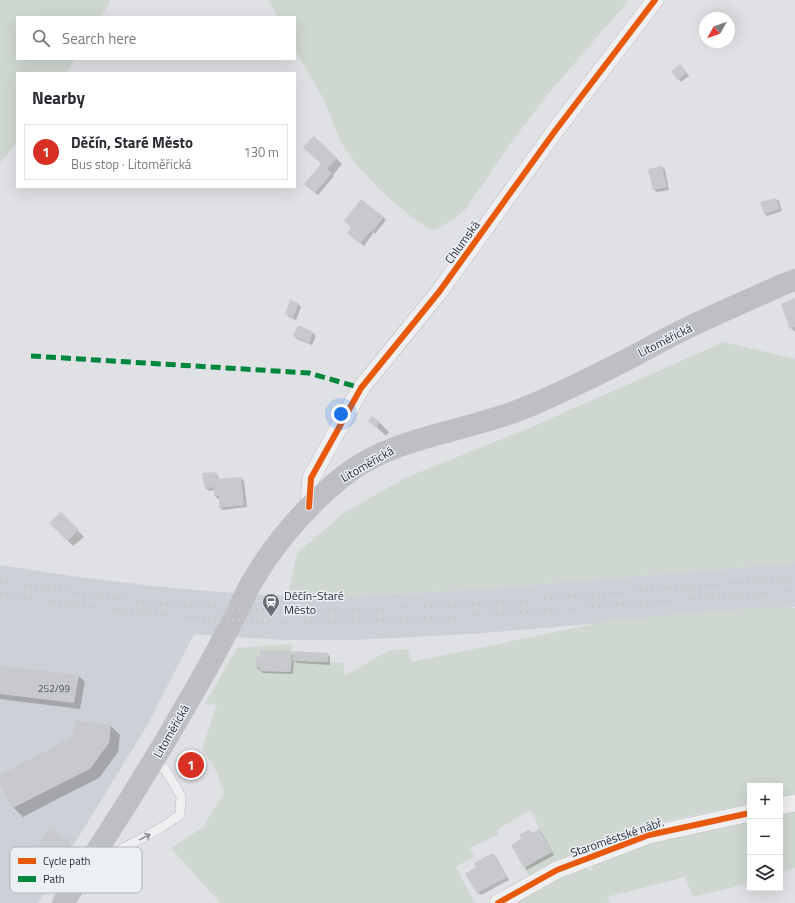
<!DOCTYPE html>
<html lang="en">
<head>
<meta charset="utf-8">
<style>
	body { margin:0; font-family:"Titillium Web",sans-serif; background:#f7f7f7; color:#2b2b33 }
	.controls { position:absolute; right:12px; bottom:12px; display:grid; overflow:hidden; border-radius:0px; box-shadow:0 4px 16px #0002 }
	.controls button { width:36px; height:36px; display:grid; place-items:center; padding:0; border:0; border-bottom:1px solid #e1e1e2; background:#fff; color:#2b2b33; font:20px sans-serif }
	.compass { position:absolute; left:699px; top:12px; width:36px; height:36px; border-radius:50%; background:#fff; box-shadow:0 4px 16px #0002; rotate:230deg }
	.you { position:absolute; left:341px; top:414px; width:14px; height:14px; margin:-10px; border:3px solid #fff; border-radius:50%; background:#1a73e8; box-shadow:0 0 0 6px #1a73e833 }
	.badge { display:grid; place-items:center; width:26px; height:26px; border-radius:50%; background:#d93025; color:#fff; font-size:13px; font-weight:700 }
	.pin { position:absolute; translate:-50% -50%; border:2px solid #fff; box-shadow:0 1px 4px #0006 }
	.list { margin:0; padding:0; list-style:none }
	h2 { display:flex; justify-content:space-between; align-items:center; height:52px; margin:0; padding:0 16px; font-size:17px }
	h2 small { font-size:13px; font-weight:400; color:#7c7c81 }
	.list li { display:grid; grid-template-columns:26px 1fr auto; gap:12px; align-items:center; box-sizing:border-box; height:56px; margin:0 8px 8px; padding:0 8px; border:1px solid #e1e1e2; border-radius:0px }
	.list b { display:block; font-size:15px; white-space:nowrap }
	.list p { margin:0; font-size:13px; white-space:nowrap; color:#7c7c81 }
	.list em { font-size:13px; font-style:normal; color:#7c7c81 }
	.icon { flex:none; width:22px; height:22px; fill:none; stroke:currentColor; stroke-width:2; stroke-linecap:round; stroke-linejoin:round }
	.map { position:relative; flex:none; width:795px; height:903px; overflow:hidden }
	.search { position:absolute; background:#fff; box-shadow:0 4px 16px #0002; left:16px; top:16px; width:280px; height:44px; display:flex; align-items:center; gap:10px; box-sizing:border-box; padding:0 14px; border-radius:0px; color:#7c7c81; font-size:15px }
	.panel { position:absolute; background:#fff; box-shadow:0 4px 16px #0002; left:16px; top:72px; width:280px; height:116px; border-radius:0px }
	.map>svg:first-child { display:block }
</style>
</head>
<body>
<div class="map">
<svg width="795" height="903" viewBox="0 0 795 903">
	<rect width="100%" height="100%" fill="#dfe1e4"/>
	<path fill="#cdd0d7" d="M795,563V607L471,634L353,640H287L230,637L194,634L148,724L38,903H0V565L71,576L152,586L233,593L288,596H352L468,590Z"/>
	<g fill="#cfd8d0">
		<path d="M0,0H111L101,17H17V59H75L66,73H17V142L0,163Z"/>
		<path d="M268,0H629L548,94L510,144L465,210L457,217L436,230L429,229L413,218L382,192L356,164L342,144L323,98L295,50V17H278Z"/>
		<path d="M724,342L795,359V563L468,590L352,596H288L297,553L344,513L405,478L527,429Z"/>
		<path d="M767,607L795,608V797L780,801V786H750V808L740,806L625,829L626,834L532,881L524,868L552,852L539,829L535,818L530,810L497,830L499,834L470,848L474,856L456,867L475,903H220L171,848L203,827L224,793L216,770L202,749L217,704L204,705L237,648L292,644V651L260,657H256L255,667L260,668V671L291,672V661L343,663L345,675L356,670L387,651L408,649L411,662L613,620Z"/>
		<path d="M795,810V868L780,873V813Z"/>
		<path d="M750,820V883L693,897L685,877L607,897L610,903H515L531,893L582,866L591,871L596,860L626,847Z"/>
	</g>
	<g fill="#0003">
		<path d="M683,68L689,76L681,82L672,71Z"/>
		<path d="M336,158L342,164L333,175L334,176L318,195L308,187L323,164Z"/>
		<path d="M662,167L665,170L669,190L657,192L654,190Z"/>
		<path d="M776,199L779,201L782,211L767,216L765,213Z"/>
		<path d="M383,217L386,220L375,234L374,232L364,246L351,235L352,227Z"/>
		<path d="M795,299V332L791,328Z"/>
		<path d="M298,304L301,307L296,320L289,317L286,314Z"/>
		<path d="M298,327L313,333L316,336L312,345L297,339L294,336Z"/>
		<path d="M372,418L380,423L389,432L386,436L370,421Z"/>
		<path d="M215,473L218,476L219,480L241,478L244,481L247,507L223,510L220,507V498L218,499L215,496V490L209,491L206,488Z"/>
		<path d="M61,513L84,537L73,546L51,523Z"/>
		<path d="M291,652L294,655L328,654L330,657V665L297,663L294,661L293,674L263,673L256,667Z"/>
		<path d="M0,667L79,676L85,682L80,709L0,699Z"/>
		<path d="M111,726L120,735L118,752L99,778L67,794L23,817L14,808L0,781V776Z"/>
		<path d="M539,830L542,833L554,855L527,870L525,867L533,834Z"/>
		<path d="M68,841L70,849L59,866L39,853Z"/>
		<path d="M493,854L496,857L509,880L481,895L478,893L466,874L478,868Z"/>
	</g>
	<g fill="#c8c9cc">
		<path d="M680,64L687,73L677,80L671,71Z"/>
		<path d="M314,136L337,158L327,169L332,173L315,193L304,184L321,164L303,147Z"/>
		<path d="M662,166L667,187L653,190L648,169Z"/>
		<path d="M776,198L780,209L764,214L760,202Z"/>
		<path d="M361,199L384,217L372,232L371,231L360,244L347,233L351,227L344,221Z"/>
		<path d="M795,298V327L790,329L781,304Z"/>
		<path d="M290,300L299,303L293,318L285,314Z"/>
		<path d="M298,325L313,332L309,343L293,336Z"/>
		<path d="M372,416L380,422L376,428L368,421Z"/>
		<path d="M216,472L217,479L241,477L244,505L219,508V496H214V487L205,489L202,473Z"/>
		<path d="M61,512L79,530L67,541L49,523Z"/>
		<path d="M260,650L292,651L291,672L259,671L260,668L255,667L256,657H260Z"/>
		<path d="M293,651L328,653V662L293,661Z"/>
		<path d="M0,666L79,675L74,703L0,694Z"/>
		<path d="M76,720L111,725L109,743L90,769L58,785L13,808L0,784V775L72,737Z"/>
		<path d="M50,828L64,838H65L69,840L70,844L66,848L56,864L35,850Z"/>
		<path d="M530,829L532,833L539,829L552,852L524,868L511,845L521,839L519,835Z"/>
		<path d="M493,853L507,877L477,893L465,874L476,867L474,863Z"/>
	</g>
	<g fill="none" stroke-linecap="round" stroke-linejoin="round">
		<defs>
			<path id="lane" d="M96,863L159,829L180,815L181,796L165,769L152,763"/>
			<g id="street">
				<path d="M309,507L311,478L361,388L439,292L555,131L655,0"/>
				<path d="M780,806L795,803"/>
				<path d="M498,903L557,870L649,835L750,813"/>
			</g>
		</defs>
		<use href="#lane" stroke="#bdbfc2" stroke-width="10"/>
		<use href="#street" stroke="#bdbfc2" stroke-width="18"/>
		<use href="#lane" stroke="#efeff1" stroke-width="9"/>
		<use href="#street" stroke="#efeff1" stroke-width="17"/>
		<path stroke="#bdbfc4" stroke-width="22" d="M63,903C85,870 106,836 128,802C146,772 165,743 182,712C200,682 217,651 233,620C240,607 245,593 253,580C276,541 306,507 341,478C393,436 462,433 522,409C559,394 595,376 630,358C647,349 663,340 679,332C713,315 749,300 784,284L795,280"/>
		<g stroke="#c8c9cc" stroke-width="3" stroke-dasharray="2 4" stroke-linecap="butt">
			<path d="M0,581L70,592L150,603L239,609L289,610H355L470,605L795,578"/>
			<path d="M0,594L68,604L150,614L288,624L470,616L795,591"/>
		</g>
		<path stroke="#00873e" stroke-width="5" stroke-dasharray="10 5" stroke-linecap="butt" d="M31,356L309,373L361,388"/>
		<defs>
			<g id="cycleway">
				<path d="M309,507L311,478L361,388L439,292L555,131L655,0"/>
				<path d="M498,903L557,870L649,835L750,813"/>
			</g>
		</defs>
		<use href="#cycleway" stroke="#eceff4" stroke-width="8"/>
		<use href="#cycleway" stroke="#e8590c" stroke-width="6"/>
	</g>
	<defs><path id="oneway-shaft" d="M-6 0H5M1.5-3L5.5 0L1.5 3" fill="none" stroke-width="1.6" stroke-linecap="round" stroke-linejoin="round"/></defs>
	<use stroke="#8b8e96" href="#oneway-shaft" transform="translate(145 837) rotate(-28)"/>
	<defs>
		<symbol id="station-pin" viewBox="-11 -11 22 30"><path d="M0 17L-7.5 6A9.5 9.5 0 1 1 7.5 6Z" fill="#676d77" stroke="#eceff4"/><path d="M-3-6H3Q5-6 5-4V2Q5 4 3 4L4.5 6H3L1.5 4h-3L-3 6H-4.5L-3 4Q-5 4-5 2V-4Q-5-6-3-6ZM-3.5-4v3h7v-3ZM-3.5 1v1.5H-2V1ZM2 1v1.5H3.5V1Z" fill="#fff"/></symbol>
	</defs>
	<g fill-rule="evenodd">
		<use href="#station-pin" x="261" y="592" width="20" height="27"/>
	</g>
	<g text-anchor="middle" dominant-baseline="central" stroke-width="3" stroke-linejoin="round" paint-order="stroke">
		<g font-size="10" fill="#505661">
			<text x="54" y="688">252/99</text>
		</g>
		<g font-size="12" fill="#272e3c" stroke="#eceff4">
			<text transform="translate(462 242) rotate(-54)">Chlumská</text>
			<text transform="translate(665 340) rotate(-27)">Litoměřická</text>
			<text transform="translate(367 464) rotate(-30)">Litoměřická</text>
			<text transform="translate(171 731) rotate(-60)">Litoměřická</text>
			<text transform="translate(617 837) rotate(-19)">Staroměstské nábř.</text>
		</g>
		<g font-size="12" fill="#272e3c" stroke="#eceff4" text-anchor="start">
			<text x="284" y="595">Děčín-Staré<tspan x="284" dy="14">Město</tspan></text>
		</g>
	</g>
	<rect x="10" y="847" width="132" height="46" rx="6" fill="#eceff4" stroke="#b1b5bd" stroke-width="1"/>
	<rect x="18" y="858" width="18" height="6" fill="#e8590c"/>
	<rect x="18" y="876" width="18" height="6" fill="#00873e"/>
	<g font-size="11" fill="#272e3c">
		<text x="43" y="865">Cycle path</text>
		<text x="43" y="883">Path</text>
	</g>
</svg>
<div class="controls">
<button>+</button>
<button>−</button>
<button><svg class="icon" aria-label="layers" viewBox="0 0 24 24"><path d="M12 4l9 5-9 5-9-5zM3 14l9 5 9-5"/></svg></button>
</div>
<svg class="compass" viewBox="-18 -18 36 36"><path d="M0-13l5 13h-10z" fill="#e53935"/><path d="M0 13l5-13h-10z" fill="#7c7c81"/></svg>
<div class="you"></div>
<div class="pin badge" style="left:191px;top:765px">1</div>
<div class="search"><svg class="icon" aria-label="search" viewBox="0 0 24 24"><circle cx="10" cy="10" r="6"/><path d="M15 15l6 6"/></svg>Search here</div>
<section class="panel">
<h2>Nearby<small></small></h2>
<ul class="list">
<li><span class="badge">1</span><div><b>Děčín, Staré Město</b><p>Bus stop · Litoměřická</p></div><em>130 m</em></li>
</ul>
</section>
</div>
</body>
</html>
